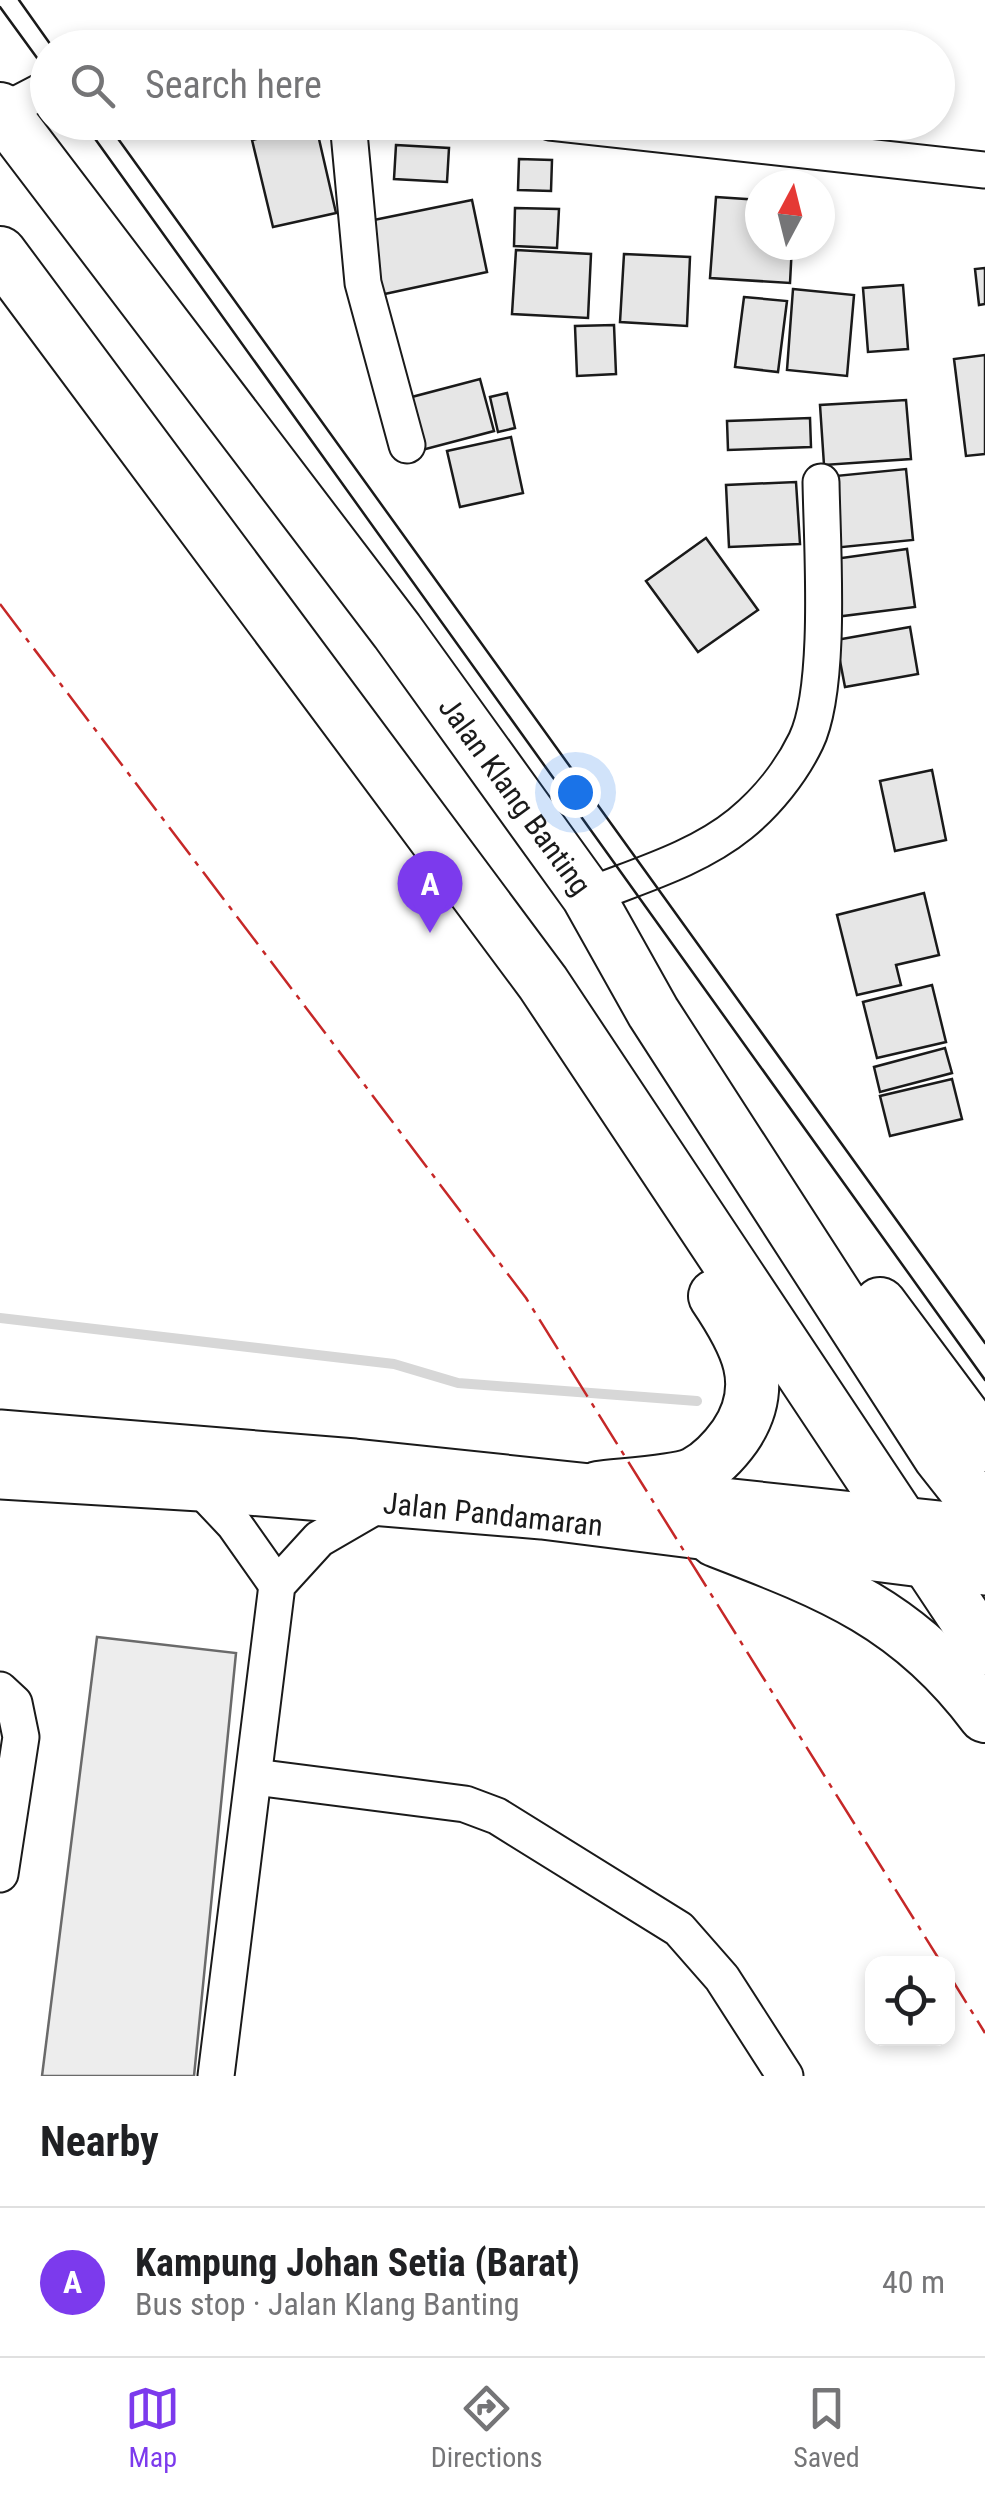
<!DOCTYPE html>
<html lang="en">
<head>
<meta charset="utf-8">
<style>
	body { margin:0; font-family:"Roboto Condensed",sans-serif; background:#f6f6f6; color:#202124 }
	.controls { position:absolute; right:30px; bottom:30px; display:grid; overflow:hidden; border-radius:20px; box-shadow:0 5px 15px #0003 }
	.controls button { width:90px; height:90px; display:grid; place-items:center; padding:0; border:0; border-bottom:2px solid #e0e0e0; background:#fff; color:#202124; font:50px sans-serif }
	.compass { position:absolute; left:745px; top:170px; width:90px; height:90px; border-radius:50%; background:#fff; box-shadow:0 5px 15px #0003; rotate:7deg }
	.you { position:absolute; left:575px; top:792px; width:35px; height:35px; margin:-25px; border:8px solid #fff; border-radius:50%; background:#1a73e8; box-shadow:0 0 0 15px #1a73e833 }
	.badge { display:grid; place-items:center; width:65px; height:65px; border-radius:50%; background:#7c3aed; color:#fff; font-size:32px; font-weight:700 }
	.pin { position:absolute; translate:-50% -82px; filter:drop-shadow(0 2px 5px #0008) }
	.pin::after { content:''; position:absolute; top:52px; width:35px; height:30px; background:inherit; clip-path:polygon(0 0,100% 0,50% 100%) }
	.list { margin:0; padding:0; list-style:none }
	h2 { display:flex; justify-content:space-between; align-items:center; height:130px; margin:0; padding:0 40px; font-size:42px }
	h2 small { font-size:32px; font-weight:400; color:#757577 }
	.list li { display:grid; grid-template-columns:65px 1fr auto; gap:30px; align-items:center; box-sizing:border-box; height:150px; padding:0 40px; border-top:2px solid #e0e0e0 }
	.list b { display:block; font-size:38px; white-space:nowrap }
	.list p { margin:0; font-size:32px; white-space:nowrap; color:#757577 }
	.list em { font-size:32px; font-style:normal; color:#757577 }
	.icon { flex:none; width:55px; height:55px; fill:none; stroke:currentColor; stroke-width:2; stroke-linecap:round; stroke-linejoin:round }
	.map { position:relative; flex:none; width:985px; height:2076px; overflow:hidden }
	.search { position:absolute; background:#fff; box-shadow:0 5px 15px #0003; left:30px; right:30px; top:30px; height:110px; display:flex; align-items:center; gap:25px; box-sizing:border-box; padding:0 35px; border-radius:55px; color:#757577; font-size:38px }
	.sheet { height:280px; background:#fff }
	nav { display:flex; justify-content:space-around; align-items:center; box-sizing:border-box; height:140px; border-top:2px solid #e0e0e0; background:#fff; font-size:28px; color:#757577 }
	nav a { display:grid; justify-items:center; gap:5px }
	nav .on { color:#7c3aed }
	.map>svg:first-child { display:block }
</style>
</head>
<body>
<div class="map">
<svg width="985" height="2076" viewBox="0 0 985 2076">
	<rect width="100%" height="100%" fill="#fff"/>
	<path fill="#ededed" stroke="#6a6a6a" stroke-width="2.5" d="M97,1637L236,1653L194,2076H42Z"/>
	<g fill="none" stroke-linecap="round" stroke-linejoin="round">
		<path stroke="#d7d7d7" stroke-width="10" d="M0,1318L394,1364L458,1383L697,1401"/>
	</g>
	<g fill="#e6e6e6" stroke="#1a1a1a" stroke-width="2.5">
		<path d="M316,126L336,213L273,227L252,140Z"/>
		<path d="M396,145L449,148L447,182L394,179Z"/>
		<path d="M519,159L552,160L551,191L518,190Z"/>
		<path d="M716,197L760,200V245H792L790,283L710,278Z"/>
		<path d="M472,200L487,272L380,295L364,222Z"/>
		<path d="M515,208L559,209L557,248L514,246Z"/>
		<path d="M516,250L591,254L588,318L512,314Z"/>
		<path d="M624,254L690,257L687,326L620,322Z"/>
		<path d="M985,268V304L979,305L975,269Z"/>
		<path d="M903,285L908,349L868,352L863,288Z"/>
		<path d="M793,289L854,295L847,376L787,370Z"/>
		<path d="M744,297L787,301L778,372L735,367Z"/>
		<path d="M614,325L616,374L577,376L575,326Z"/>
		<path d="M985,355V454L966,456L954,359Z"/>
		<path d="M480,379L494,431L422,450L408,398Z"/>
		<path d="M507,393L515,428L498,432L490,397Z"/>
		<path d="M906,400L911,459L824,465L820,405Z"/>
		<path d="M810,418L811,447L728,450L727,421Z"/>
		<path d="M511,437L523,493L460,507L447,451Z"/>
		<path d="M906,469L913,540L833,548L825,477Z"/>
		<path d="M796,482L800,544L729,547L726,485Z"/>
		<path d="M706,538L758,610L698,652L646,581Z"/>
		<path d="M907,549L915,607L835,617L827,560Z"/>
		<path d="M910,627L918,674L845,687L836,640Z"/>
		<path d="M932,770L946,840L895,851L880,781Z"/>
		<path d="M924,893L939,955L896,965L901,985L857,995L837,915Z"/>
		<path d="M932,985L946,1042L877,1058L863,1002Z"/>
		<path d="M945,1048L952,1073L880,1092L874,1067Z"/>
		<path d="M952,1079L962,1119L890,1136L880,1096Z"/>
	</g>
	<g fill="none" stroke-linecap="round" stroke-linejoin="round">
		<defs>
			<g id="minor">
				<path d="M2,112L48,88"/>
				<path d="M348,122L363,283L407,445"/>
				<path d="M550,122L985,170"/>
				<path d="M588,896C638,876 697,859 740,824C767,802 791,772 806,741C832,687 822,545 821,482"/>
				<path d="M200,1488L234,1524L277,1585"/>
				<path d="M0,1690L14,1703L21,1737L0,1874"/>
				<path d="M255,1777L465,1804L497,1816L679,1929L722,1978L785,2076"/>
				<path d="M216,2076L277,1585L319,1539L383,1502"/>
			</g>
			<g id="major">
				<path d="M0,1433L355,1462L985,1529"/>
				<path d="M0,1476L200,1488L542,1516L985,1572"/>
			</g>
			<g id="highway">
				<path d="M0,109L397,631L588,896L653,1012L940,1457L985,1514"/>
				<path d="M0,253L543,983L985,1648"/>
				<path d="M880,1304L985,1445"/>
				<path d="M598,1488C619,1485 680,1482 696,1473C712,1464 725,1450 735,1436C770,1385 746,1342 715,1296"/>
				<path d="M715,1540C829,1584 909,1614 985,1716"/>
			</g>
		</defs>
		<use href="#minor" stroke="#1a1a1a" stroke-width="39"/>
		<use href="#major" stroke="#1a1a1a" stroke-width="49"/>
		<use href="#highway" stroke="#1a1a1a" stroke-width="56"/>
		<use href="#minor" stroke="#fff" stroke-width="35"/>
		<use href="#major" stroke="#fff" stroke-width="45"/>
		<use href="#highway" stroke="#fff" stroke-width="52"/>
		<g stroke="#1a1a1a" stroke-width="2.5">
			<path d="M19,0L53,48"/>
			<path d="M0,7L48,73"/>
			<path d="M83,122L985,1380"/>
			<path d="M106,122L985,1343"/>
		</g>
		<g stroke="#c62828" stroke-width="2.5" stroke-dasharray="35 8 5 8" stroke-linecap="butt">
			<path d="M0,604L526,1298L942,1964"/>
			<path d="M948,1973L985,2033"/>
		</g>
	</g>
	<g text-anchor="middle" dominant-baseline="central" stroke-width="8" stroke-linejoin="round" paint-order="stroke">
		<g font-size="30" fill="#1a1a1a" stroke="#fff">
			<text transform="translate(515 796) rotate(54)">Jalan Klang Banting</text>
			<text transform="translate(493 1514) rotate(6)">Jalan Pandamaran</text>
		</g>
	</g>
</svg>
<div class="controls">
<button><svg class="icon" aria-label="locate" viewBox="0 0 24 24"><circle cx="12" cy="12" r="6"/><path d="M12 2v4M12 18v4M2 12h4M18 12h4"/></svg></button>
</div>
<svg class="compass" viewBox="-18 -18 36 36"><path d="M0-13l5 13h-10z" fill="#e53935"/><path d="M0 13l5-13h-10z" fill="#757577"/></svg>
<div class="you"></div>
<div class="pin badge" style="left:430px;top:933px">A</div>
<div class="search"><svg class="icon" aria-label="search" viewBox="0 0 24 24"><circle cx="10" cy="10" r="6"/><path d="M15 15l6 6"/></svg>Search here</div>
</div>
<section class="sheet">
<h2>Nearby<small></small></h2>
<ul class="list">
<li><span class="badge">A</span><div><b>Kampung Johan Setia (Barat)</b><p>Bus stop · Jalan Klang Banting</p></div><em>40 m</em></li>
</ul>
</section>
<nav>
<a class="on"><svg class="icon" aria-label="map" viewBox="0 0 24 24"><path d="M3 6l6-2 6 2 6-2v14l-6 2-6-2-6 2zM9 4v14M15 6v14"/></svg>Map</a>
<a><svg class="icon" aria-label="directions" viewBox="0 0 24 24"><path d="M12 3l9 9-9 9-9-9zM9 14v-3h6M13 9l2 2-2 2"/></svg>Directions</a>
<a><svg class="icon" aria-label="saved" viewBox="0 0 24 24"><path d="M7 4h10v16l-5-4-5 4z"/></svg>Saved</a>
</nav>
</body>
</html>
